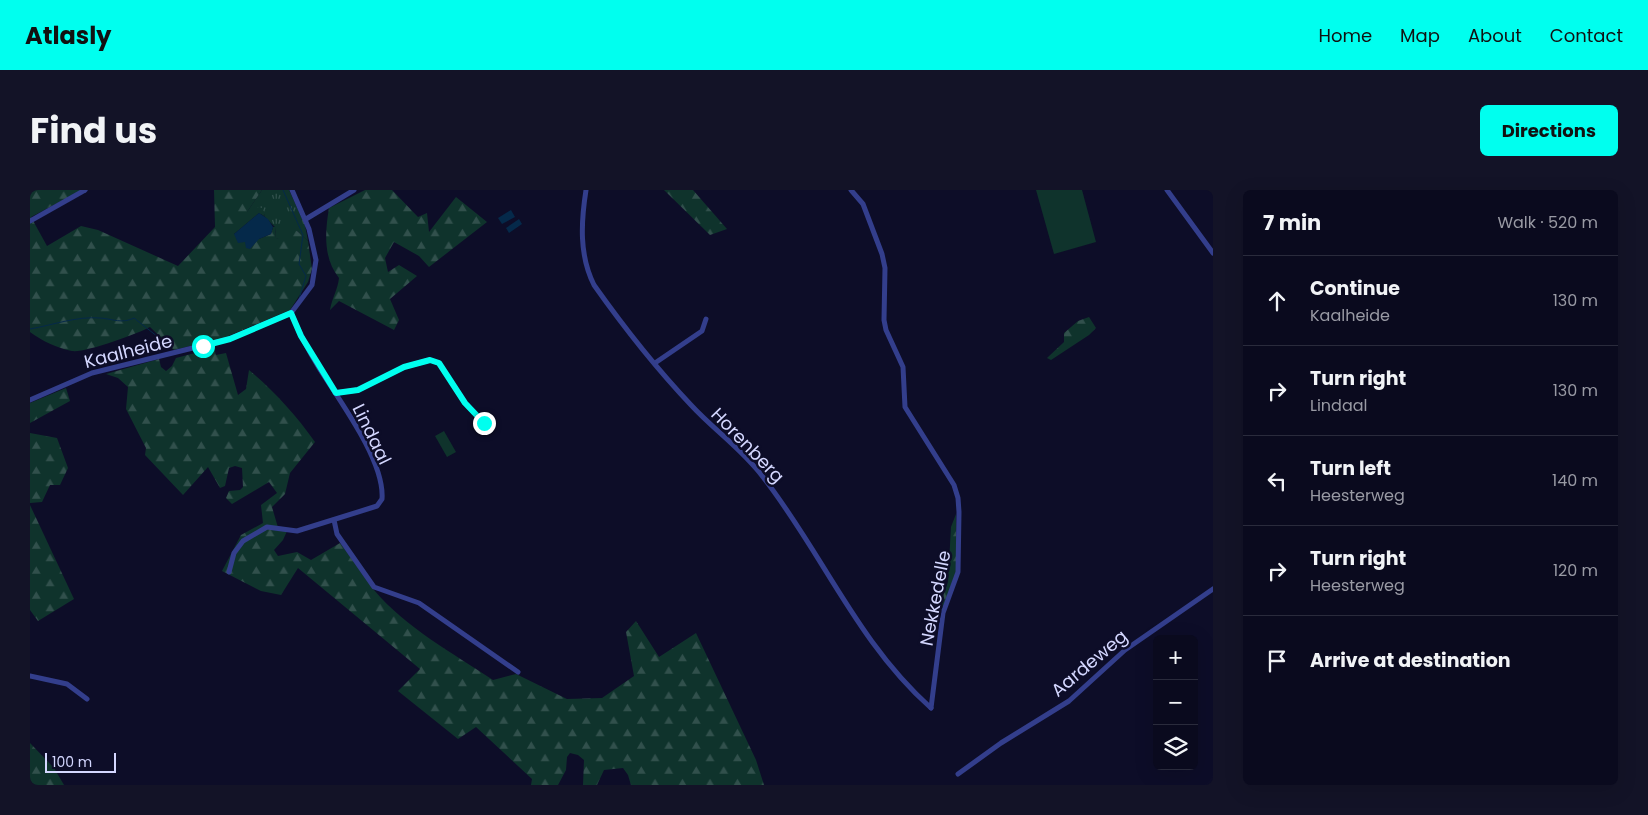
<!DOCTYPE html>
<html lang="en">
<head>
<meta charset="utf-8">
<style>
	body { margin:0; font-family:Poppins,sans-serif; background:#131327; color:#f1f3f6 }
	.controls { position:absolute; right:15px; bottom:15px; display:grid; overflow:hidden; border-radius:8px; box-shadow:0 5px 20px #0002 }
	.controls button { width:45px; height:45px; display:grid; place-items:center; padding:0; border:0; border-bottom:1px solid #2a2b3c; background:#0a0a1e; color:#f1f3f6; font:25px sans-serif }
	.scale { position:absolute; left:15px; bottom:12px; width:71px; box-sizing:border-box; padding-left:5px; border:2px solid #d4d7ff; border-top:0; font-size:14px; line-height:18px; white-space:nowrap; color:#d4d7ff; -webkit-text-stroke:4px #0d0d28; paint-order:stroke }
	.stop { position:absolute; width:15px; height:15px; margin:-11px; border:4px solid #00ffef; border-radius:50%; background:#fff }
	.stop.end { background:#00ffef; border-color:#fff; box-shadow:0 1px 5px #0008 }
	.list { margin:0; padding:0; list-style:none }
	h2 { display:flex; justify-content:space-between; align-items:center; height:65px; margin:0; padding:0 20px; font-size:21px }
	h2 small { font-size:16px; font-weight:400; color:#999aa4 }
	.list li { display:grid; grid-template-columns:32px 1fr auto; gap:15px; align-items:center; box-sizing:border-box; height:90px; padding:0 20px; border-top:1px solid #2a2b3c }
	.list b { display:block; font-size:19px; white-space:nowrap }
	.list p { margin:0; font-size:16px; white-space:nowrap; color:#999aa4 }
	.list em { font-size:16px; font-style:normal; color:#999aa4 }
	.icon { flex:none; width:28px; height:28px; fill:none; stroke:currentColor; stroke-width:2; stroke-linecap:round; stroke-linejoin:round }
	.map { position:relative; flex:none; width:1183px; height:595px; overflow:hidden; border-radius:8px }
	header { display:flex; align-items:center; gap:30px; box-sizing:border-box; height:70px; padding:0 25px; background:#00ffef; color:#111 }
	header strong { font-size:24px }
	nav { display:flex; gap:28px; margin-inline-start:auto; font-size:18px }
	.intro { display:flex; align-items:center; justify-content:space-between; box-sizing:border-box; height:120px; padding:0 30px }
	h1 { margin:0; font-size:35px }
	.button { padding:12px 22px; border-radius:8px; background:#00ffef; color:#111; font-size:18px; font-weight:700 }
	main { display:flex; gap:30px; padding:0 30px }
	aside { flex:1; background:#0a0a1e; border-radius:8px; box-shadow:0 5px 20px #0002 }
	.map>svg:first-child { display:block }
</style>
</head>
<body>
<header>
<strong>Atlasly</strong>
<nav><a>Home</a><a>Map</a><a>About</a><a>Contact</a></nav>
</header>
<div class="intro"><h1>Find us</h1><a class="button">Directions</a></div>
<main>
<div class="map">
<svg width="1183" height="595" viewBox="0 0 1183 595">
	<defs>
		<pattern id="grass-tufts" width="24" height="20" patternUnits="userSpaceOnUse" patternTransform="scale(1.25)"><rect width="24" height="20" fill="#0f332c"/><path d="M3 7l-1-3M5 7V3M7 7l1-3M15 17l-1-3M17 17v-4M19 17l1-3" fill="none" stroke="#31504c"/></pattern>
		<pattern id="forest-firs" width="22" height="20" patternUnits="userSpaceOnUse" patternTransform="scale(1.25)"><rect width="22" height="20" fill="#0f332c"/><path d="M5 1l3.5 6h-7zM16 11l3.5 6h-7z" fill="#31504c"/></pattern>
	</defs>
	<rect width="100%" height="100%" fill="#0d0d28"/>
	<path fill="url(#grass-tufts)" d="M232,0H259L275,35L278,51L267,41L252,50L246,48L245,37L234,26L235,24L217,22Z"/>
	<g fill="url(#forest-firs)">
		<path d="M0,0H52L1,27L17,56L51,36L68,40L148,76L185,37L184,0H232L217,22L226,17L232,18L235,24L234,26L229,23L204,44L229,49L241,44L243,37H245L246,48L252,49L257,40L267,41L278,51L282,79L278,92L260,120L196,147L144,160L120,137C107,144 55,163 42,161C27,158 12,151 0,142Z"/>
		<path d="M335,0H362L388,27L397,23L399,42L426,7L457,32L399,77L389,66L364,52L355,68L358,82L369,75L387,86L360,109L369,130L364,140L309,111L300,120C302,108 308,99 309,88C293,68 295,42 299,18Z"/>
		<path d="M634,0H663L697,39L680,45Z"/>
		<path d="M1059,127L1066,138L1059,145L1021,170L1017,168L1034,152V143L1048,131Z"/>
		<path d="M184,158L186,165L196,163L208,205L216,199L219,180C244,201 266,225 285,252L260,283L255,304L242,317L249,341H257L253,350L244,360L248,366L267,362L281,370L310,353C322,368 332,385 344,400C376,438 423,463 463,490L486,484L537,509L572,508L604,486L596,442L606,431L629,467L666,443L726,570L734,595H601L598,585L593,578L574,580L567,595H553L554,570L548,565L540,563L537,567L536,580L528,595H501L502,589L446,537L428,549L368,501L390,479L268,378L251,405L231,401L192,381L211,345L233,333L231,315L247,303L239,292L202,314L196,308L199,301L210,300L213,297L212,278L205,276L199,278L195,296L190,298L178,277L153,305L115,265L116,258L96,219L98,197L88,188L76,184L129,169L131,177L136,181L142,176L146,168Z"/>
		<path d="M36,198L40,211L0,233V213Z"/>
		<path d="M0,243L27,248L38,278L30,295H20L12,312L0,313Z"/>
		<path d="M0,315L44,409L8,431L0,420Z"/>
		<path d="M926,324V382L911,422L909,418L918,392L921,337Z"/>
		<path d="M0,553L24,578L34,595H0Z"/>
	</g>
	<g fill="#0f332c">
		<path d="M1006,0H1052L1066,52L1024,64Z"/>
		<path d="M414,241L426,262L417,267L405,246Z"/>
	</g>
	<g fill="#05294a">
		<path d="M481,20L485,27L472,34L468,28Z"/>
		<path d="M229,23L238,29L243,37L241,44L229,49L220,59L216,58L215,52L208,53L204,44Z"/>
		<path d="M489,29L492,34L479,43L476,38Z"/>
	</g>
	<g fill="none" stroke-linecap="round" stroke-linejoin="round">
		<g stroke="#05294a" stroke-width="1">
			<path d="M253,0L273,45L269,74L276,86L269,109"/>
			<path d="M0,139C23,135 47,126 70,128C83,129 92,134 104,128L133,151"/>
		</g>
		<g stroke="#333e8c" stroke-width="5">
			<path d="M556,0C551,32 549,65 564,95C593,136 626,178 661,215C684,240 713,260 733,287C793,364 827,452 901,518"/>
			<path d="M821,0L833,14L852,64L855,78L854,130L856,140L873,177L875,217L924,295L928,308L929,322L928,382L913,423L901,518"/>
			<path d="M1137,0L1183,63"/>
			<path d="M276,29L324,0"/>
			<path d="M0,31L55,0"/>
			<path d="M625,173L672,141L676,129"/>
			<path d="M305,203L328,200L374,177L400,170L409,173L435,213L454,233"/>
			<path d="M0,210L62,183L199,149L261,123L282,95L286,70L279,39L262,0"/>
			<path d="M304,330L307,344L344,397L389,413L488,482"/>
			<path d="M199,382L204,363L213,351L237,337L267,341L347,316L352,309C355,271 309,210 289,178C278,160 269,142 261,123"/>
			<path d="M0,486L37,494L57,509"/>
			<path d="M928,584L971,553L1039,511L1095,460L1183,399"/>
		</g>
	</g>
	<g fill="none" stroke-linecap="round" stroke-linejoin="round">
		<path stroke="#00ffef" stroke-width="6" d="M173,156L200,149L261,123L271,146L306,203L328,200L374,177L400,170L409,173L435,213L454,233"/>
	</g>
	<g text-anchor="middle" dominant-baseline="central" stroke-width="5" stroke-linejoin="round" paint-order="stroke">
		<g font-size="18" fill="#d4d7ff" stroke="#0d0d28">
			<text transform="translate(98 161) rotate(-14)">Kaalheide</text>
			<text transform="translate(342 244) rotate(64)">Lindaal</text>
			<text transform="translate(718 255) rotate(46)">Horenberg</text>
			<text transform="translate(905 408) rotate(-79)">Nekkedelle</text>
			<text transform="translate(1059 473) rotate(-40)">Aardeweg</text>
		</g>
	</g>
</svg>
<div class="controls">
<button>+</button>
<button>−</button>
<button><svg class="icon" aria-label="layers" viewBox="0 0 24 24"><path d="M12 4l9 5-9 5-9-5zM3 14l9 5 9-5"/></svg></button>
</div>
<div class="scale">100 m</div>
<div class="stop" style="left:173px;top:156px"></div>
<div class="stop end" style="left:454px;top:233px"></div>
</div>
<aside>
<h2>7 min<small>Walk · 520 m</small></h2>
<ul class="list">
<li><svg class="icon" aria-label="ahead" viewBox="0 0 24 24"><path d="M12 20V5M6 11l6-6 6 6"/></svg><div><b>Continue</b><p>Kaalheide</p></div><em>130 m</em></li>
<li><svg class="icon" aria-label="right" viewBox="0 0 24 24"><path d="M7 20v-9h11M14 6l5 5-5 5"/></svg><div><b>Turn right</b><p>Lindaal</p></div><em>130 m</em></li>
<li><svg class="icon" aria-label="left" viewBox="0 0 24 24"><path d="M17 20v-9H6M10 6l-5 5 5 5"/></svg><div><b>Turn left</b><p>Heesterweg</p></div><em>140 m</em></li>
<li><svg class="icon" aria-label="right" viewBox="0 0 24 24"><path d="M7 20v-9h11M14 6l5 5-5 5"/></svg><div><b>Turn right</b><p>Heesterweg</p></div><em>120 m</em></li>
<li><svg class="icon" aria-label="arrive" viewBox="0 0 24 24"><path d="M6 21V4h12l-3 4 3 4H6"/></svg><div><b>Arrive at destination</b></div></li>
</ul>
</aside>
</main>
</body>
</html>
